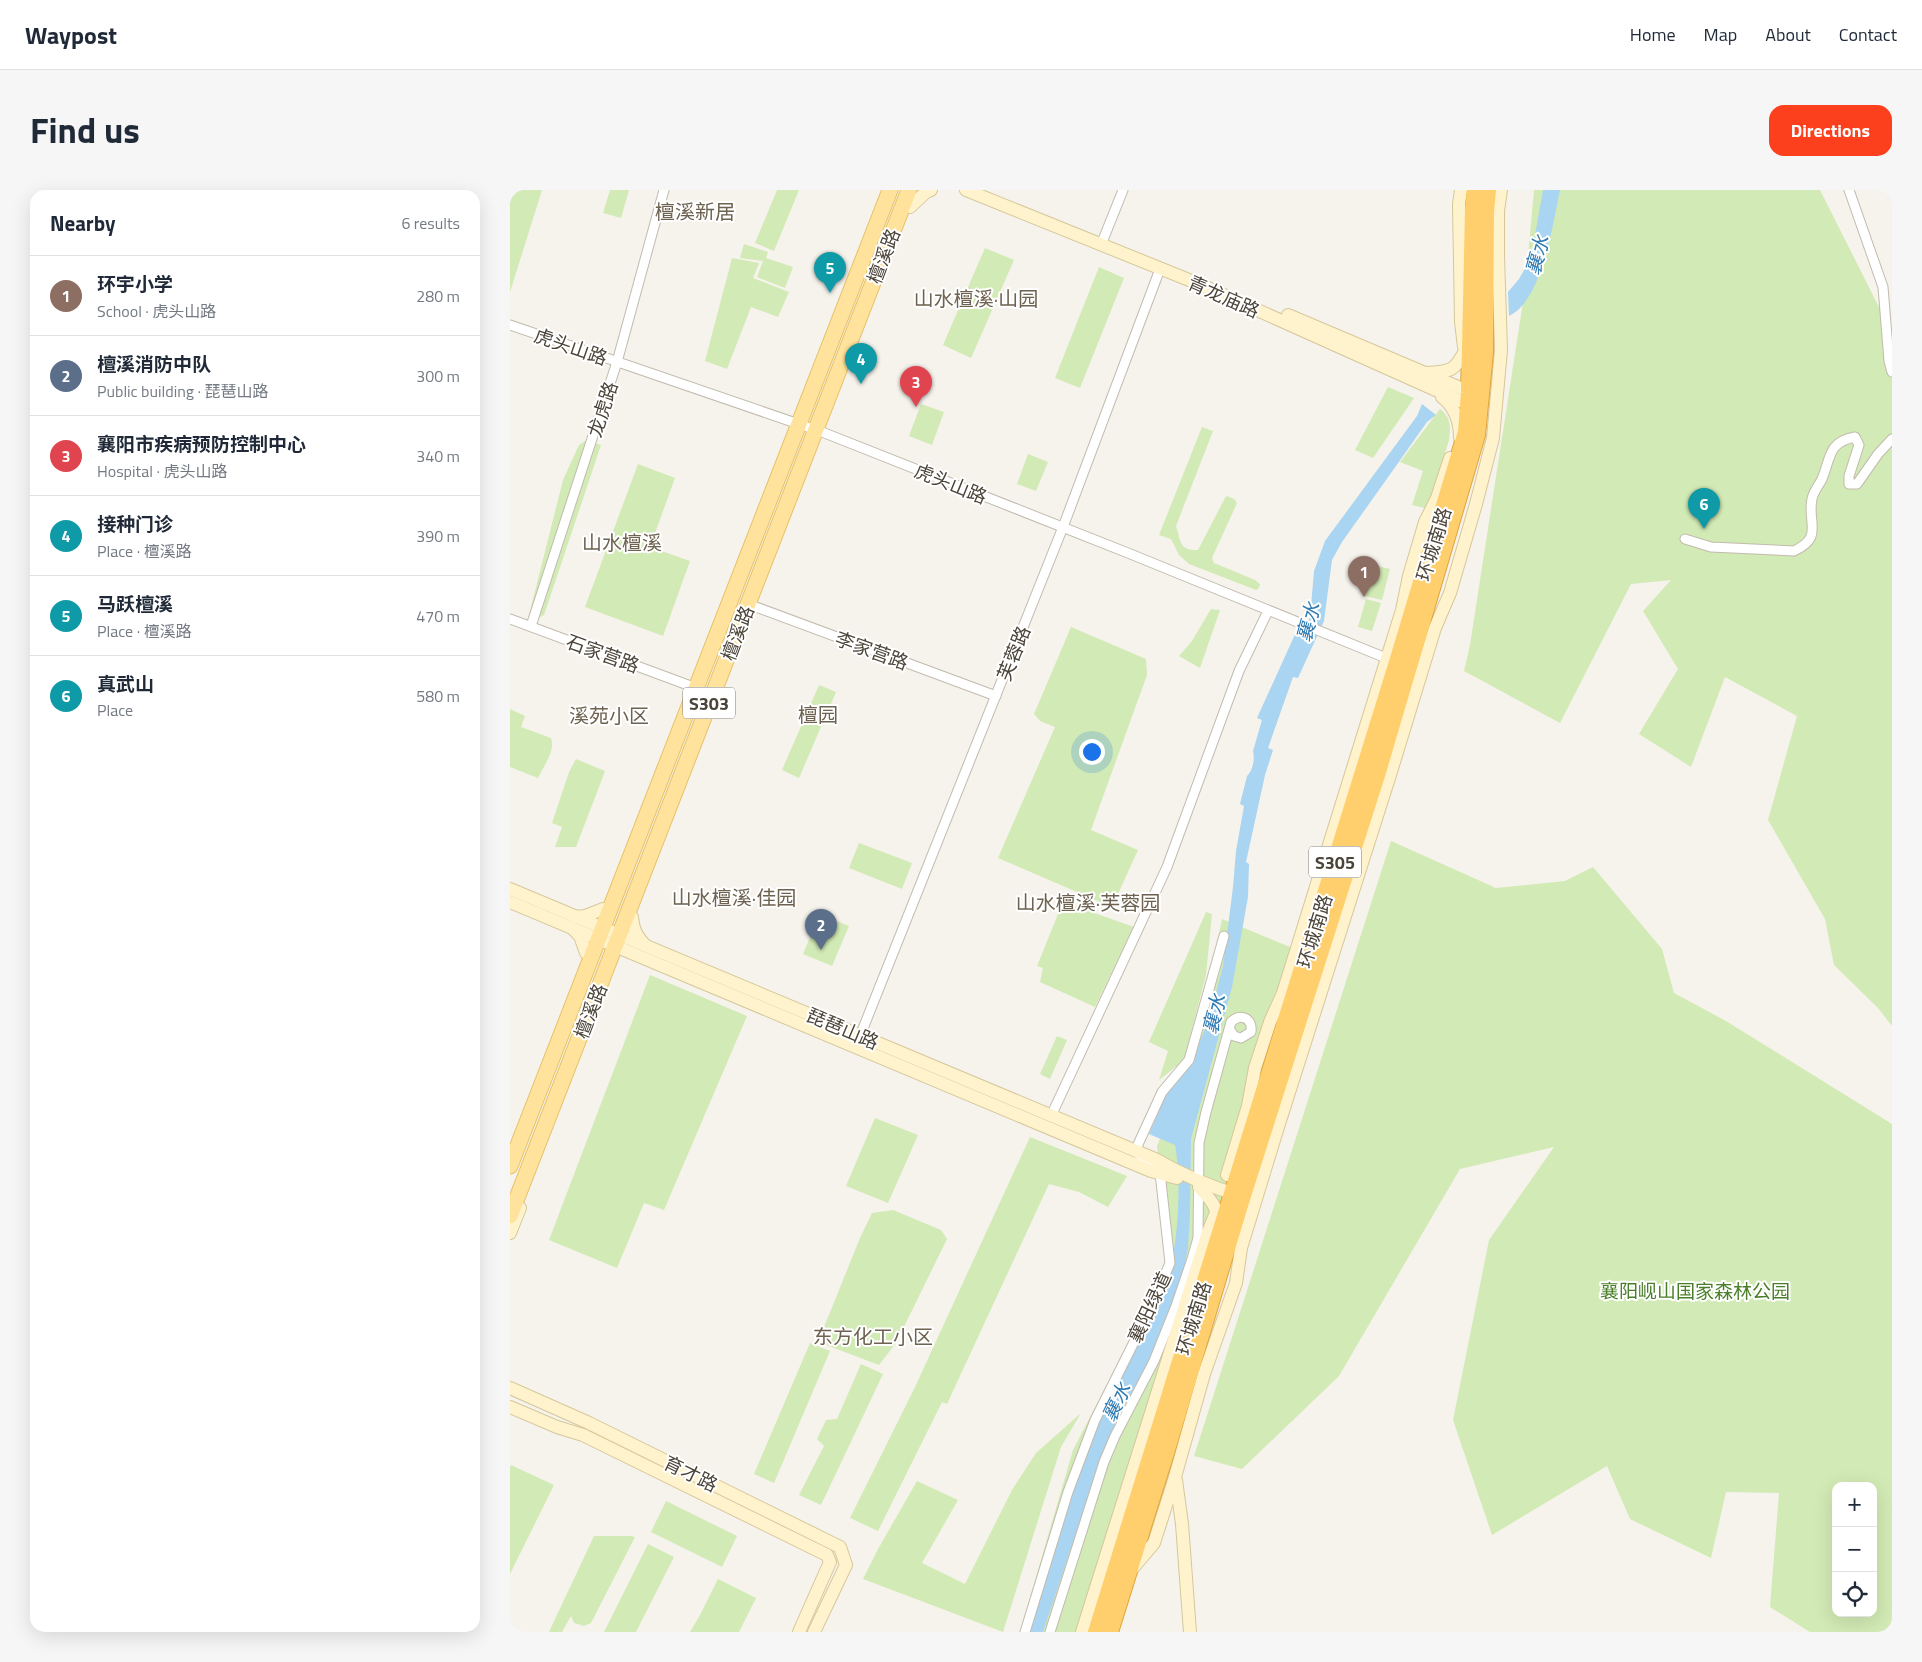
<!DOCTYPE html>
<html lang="en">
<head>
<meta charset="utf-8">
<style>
	body { margin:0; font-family:"Titillium Web","Noto Sans SC",sans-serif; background:#f6f6f7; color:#1f2937 }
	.controls { position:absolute; right:15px; bottom:15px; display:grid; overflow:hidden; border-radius:10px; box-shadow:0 5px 20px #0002 }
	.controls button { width:45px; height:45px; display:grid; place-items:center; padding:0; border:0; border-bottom:1px solid #e0e1e3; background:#fff; color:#1f2937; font:25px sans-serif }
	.you { position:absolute; left:581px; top:561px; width:18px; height:18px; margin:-12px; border:4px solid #fff; border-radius:50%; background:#1a73e8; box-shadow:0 0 0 8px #1a73e833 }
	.badge { display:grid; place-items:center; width:32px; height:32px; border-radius:50%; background:#fc3f1d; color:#fff; font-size:16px; font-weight:700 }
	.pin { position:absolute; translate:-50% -41px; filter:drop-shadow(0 1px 2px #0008) }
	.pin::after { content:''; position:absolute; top:26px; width:18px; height:15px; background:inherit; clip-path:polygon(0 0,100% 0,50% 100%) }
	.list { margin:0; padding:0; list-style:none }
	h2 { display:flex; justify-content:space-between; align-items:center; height:65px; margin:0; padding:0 20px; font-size:21px }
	h2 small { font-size:16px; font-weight:400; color:#747a83 }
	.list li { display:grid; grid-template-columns:32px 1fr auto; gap:15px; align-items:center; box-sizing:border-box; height:80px; padding:0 20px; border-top:1px solid #e0e1e3 }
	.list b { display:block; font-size:19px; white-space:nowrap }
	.list p { margin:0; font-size:16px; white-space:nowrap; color:#747a83 }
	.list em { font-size:16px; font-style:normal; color:#747a83 }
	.icon { flex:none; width:28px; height:28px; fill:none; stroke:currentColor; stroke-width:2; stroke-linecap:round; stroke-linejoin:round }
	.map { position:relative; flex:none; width:1382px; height:1442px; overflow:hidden; border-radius:15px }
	header { display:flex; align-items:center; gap:30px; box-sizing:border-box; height:70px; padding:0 25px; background:#fff; border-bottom:1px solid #e0e1e3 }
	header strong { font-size:24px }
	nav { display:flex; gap:28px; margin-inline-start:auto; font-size:18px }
	.intro { display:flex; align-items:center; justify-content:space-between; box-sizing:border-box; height:120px; padding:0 30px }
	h1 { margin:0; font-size:35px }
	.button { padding:12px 22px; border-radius:15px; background:#fc3f1d; color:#fff; font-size:18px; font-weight:700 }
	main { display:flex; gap:30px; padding:0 30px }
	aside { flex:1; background:#fff; border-radius:15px; box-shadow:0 5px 20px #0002 }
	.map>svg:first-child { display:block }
</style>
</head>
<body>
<header>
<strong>Waypost</strong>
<nav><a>Home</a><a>Map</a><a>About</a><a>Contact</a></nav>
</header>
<div class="intro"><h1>Find us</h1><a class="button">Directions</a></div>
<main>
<aside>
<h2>Nearby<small>6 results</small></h2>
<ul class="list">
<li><span class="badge" style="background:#8d6e63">1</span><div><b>环宇小学</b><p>School · 虎头山路</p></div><em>280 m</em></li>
<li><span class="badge" style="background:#5c6f8a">2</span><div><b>檀溪消防中队</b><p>Public building · 琵琶山路</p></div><em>300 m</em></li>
<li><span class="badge" style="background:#e0444e">3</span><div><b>襄阳市疾病预防控制中心</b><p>Hospital · 虎头山路</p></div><em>340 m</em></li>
<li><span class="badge" style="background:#0f9aa8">4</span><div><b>接种门诊</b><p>Place · 檀溪路</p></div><em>390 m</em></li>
<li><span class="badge" style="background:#0f9aa8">5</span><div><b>马跃檀溪</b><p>Place · 檀溪路</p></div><em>470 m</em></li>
<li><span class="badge" style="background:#0f9aa8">6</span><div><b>真武山</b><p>Place</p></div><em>580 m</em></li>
</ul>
</aside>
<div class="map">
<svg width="1382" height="1442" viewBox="0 0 1382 1442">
	<rect width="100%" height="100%" fill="#f6f3ec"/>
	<g fill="#d2eab5" fill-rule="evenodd">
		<path d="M0,0H32L0,102Z"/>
		<path d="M100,0H119L111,28L93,23Z"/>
		<path d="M267,0H289L264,61L245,53Z"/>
		<path d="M1024,0H1310L1382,143V836L1368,818L1324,775L1315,729L1258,630L1287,526L1215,487L1181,577L1129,544L1168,479L1133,421L1161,390L1121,394L1050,533L954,481L960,455L1015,99Z"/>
		<path d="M234,54L258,62L256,68L283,77L275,98L247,87L253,71L230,68Z"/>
		<path d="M475,58L504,70L461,168L433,155Z"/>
		<path d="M222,68L249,73L243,88L279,102L268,127L241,117L217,179L195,171Z"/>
		<path d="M589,77L614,88L570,198L545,188Z"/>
		<path d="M878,197L904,208L863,268L845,260Z"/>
		<path d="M411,214L434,222L422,255L399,246Z"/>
		<path d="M930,219C941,227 941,237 939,250L918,319L902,315L913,281L890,272Z"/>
		<path d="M692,237L703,241L666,336C671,351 669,361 688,360L715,308L717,306L724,309L727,313L702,368L704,373L745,390L750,394L749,398L746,400L679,374L669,365L661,349L649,345Z"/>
		<path d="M75,251L91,255L34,425L28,428L19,425L53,290L69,255Z"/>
		<path d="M518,264L538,272L526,301L507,294Z"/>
		<path d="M128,274L165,288L140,357L180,371L153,446L75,417Z"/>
		<path d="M863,375L880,379L872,410L855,406Z"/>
		<path d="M856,409L871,413L862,441L848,437Z"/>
		<path d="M701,419L710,420L690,478L669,466L682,451Z"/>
		<path d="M561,437L636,469L637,485L581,640L628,660L602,717L488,668L545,537L530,531L524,524Z"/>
		<path d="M309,495L326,502L289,588L272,580Z"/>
		<path d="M0,519L15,526L11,537L41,548C46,560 33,577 28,588L0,577Z"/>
		<path d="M66,569L95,581L66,657H45L52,637L42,633L59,582Z"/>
		<path d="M881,651L986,698L1055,691L1083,677L1152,759L1164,803L1216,831L1382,934V1442H1300L1260,1417L1269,1303L1216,1302L1201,1368L1120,1329L1097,1276L982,1345L943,1230L979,1050L1044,957L950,979L829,1186L732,1279L684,1266ZM1326,1296H1363V1423H1326Z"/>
		<path d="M349,653L402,673L392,699L339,678Z"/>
		<path d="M553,712L624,737L585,817L530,792L533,778L527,776Z"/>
		<path d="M696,722L702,724L696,785L674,870L649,890L658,861L639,852Z"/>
		<path d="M310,724L339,736L322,776L293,764Z"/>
		<path d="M712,729L797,764L586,1442H510L563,1260L660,1073L647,956L683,870Z"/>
		<path d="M140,785L237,826L154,1020L134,1013L107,1078L39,1050Z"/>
		<path d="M547,846L557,850L540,889L530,884Z"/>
		<path d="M365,928L408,945L378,1013L336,996Z"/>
		<path d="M520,947L617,986L598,1017L569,1002L539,994L437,1214L432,1212L368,1341L340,1328L405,1197Z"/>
		<path d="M383,1020L431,1040L437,1049L386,1153L369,1175L308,1152L350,1048L362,1023Z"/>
		<path d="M300,1153L320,1161L264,1293L244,1284Z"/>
		<path d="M351,1174L373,1184L311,1315L289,1305L314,1256L307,1249L316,1230L327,1229Z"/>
		<path d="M571,1223L551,1257L493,1442L353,1389L368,1359L407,1291L448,1310L412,1373L455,1394L502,1300L526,1263Z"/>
		<path d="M1,1275L44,1295L0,1384V1278Z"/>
		<path d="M156,1311L227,1346L212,1377L141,1342Z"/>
		<path d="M84,1346H121L125,1347L81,1433L74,1436L64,1433L61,1426L52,1442H39Z"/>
		<path d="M138,1354L164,1367L126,1442H94Z"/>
		<path d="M208,1389L246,1408L229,1442H180L190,1425Z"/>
	</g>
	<g fill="#a9d4f2">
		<path d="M1033,0H1050C1043,33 1032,111 999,126L998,102L1009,89L1021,68Z"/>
		<path d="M912,214L926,225L917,232L881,283L832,352L822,370L814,431L788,488L783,487L758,558L763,560L755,585L736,672L739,674L738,707L722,797L681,949L680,1025L678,1058L673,1083L659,1128L588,1277L533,1442H519L573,1269L587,1231L661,1074C669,1042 671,987 665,955L639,944L656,905L681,874L699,829L713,776L723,697L726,661L734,616L730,614L737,586C743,581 745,568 743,561L752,530L747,528L787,440L800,428L804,381L815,351L907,226Z"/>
	</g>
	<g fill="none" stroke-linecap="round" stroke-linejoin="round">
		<defs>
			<g id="street">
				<path d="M1339,0L1373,97L1379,171L1382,182"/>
				<path d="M591,55L613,0"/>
				<path d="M0,135L312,242L618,363L876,468"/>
				<path d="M1175,349L1201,357L1284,361C1314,347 1297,333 1302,309C1303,302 1309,295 1312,289C1321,267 1318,252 1345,247L1349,255L1339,286V294H1347L1368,264L1382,249"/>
				<path d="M238,414L486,506"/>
				<path d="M0,429L186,498"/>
				<path d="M21,436L107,172L154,0"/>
				<path d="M350,846L553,337L650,79"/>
				<path d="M541,926L657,677L729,481L758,421"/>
				<path d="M515,1442L558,1302L585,1230L639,1122L660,1073L650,983L625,961L652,902L679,870L714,746"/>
				<path d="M540,1442L594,1272L605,1246L644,1171L666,1116L682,1069L688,1048L689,953L696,922L721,832C731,822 743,829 741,842L731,848L724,846L720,840"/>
			</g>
			<g id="secondary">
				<path d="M456,0L689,94L966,218"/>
				<path d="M951,0L949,14L951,132L954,157"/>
				<path d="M400,17L416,2L421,0"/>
				<path d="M778,125L967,205"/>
				<path d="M916,183C947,182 945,178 959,154"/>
				<path d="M932,207C945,217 950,231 950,248"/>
				<path d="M0,699L645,969C672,985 701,997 731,1006"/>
				<path d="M0,712L641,981L667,988"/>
				<path d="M65,727L75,726L93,719"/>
				<path d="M122,727C123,739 126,745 134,754"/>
				<path d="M63,739L70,746L76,763"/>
				<path d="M717,985L738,916L745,878L760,832L773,803L892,420L899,386L915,332L927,308L940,268"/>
				<path d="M689,997C698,1007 706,1015 709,1028"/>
				<path d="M0,1043L10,1018"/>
				<path d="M0,1198L79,1233L330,1357L336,1375L304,1442"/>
				<path d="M0,1217L47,1237L73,1245L317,1365L320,1372L289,1442"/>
				<path d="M666,1290L672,1334L680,1442"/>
				<path d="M622,1379L644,1353L665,1287L694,1184L726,1093L731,1058L768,937L880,585L925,438L940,403L966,314L983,248L991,160L988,66V21L991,0"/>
				<path d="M572,1442L697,1045L707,1020"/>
			</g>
			<g id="primary">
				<path d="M0,976L380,0"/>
				<path d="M0,1026L399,0"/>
			</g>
			<g id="highway">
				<path d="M586,1442L887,472L956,242L959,203L963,20L965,0"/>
				<path d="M600,1442L655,1266L730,1015L868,582L967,245L975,163L976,22L978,0"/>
			</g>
		</defs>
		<use href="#street" stroke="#c2bbae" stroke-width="11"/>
		<use href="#secondary" stroke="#d6c79b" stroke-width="14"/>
		<use href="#primary" stroke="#e6c16a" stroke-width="17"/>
		<use href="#highway" stroke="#e0a43c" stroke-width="18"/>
		<use href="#street" stroke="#fff" stroke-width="9"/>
		<use href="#secondary" stroke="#fff3cd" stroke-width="12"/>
		<use href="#primary" stroke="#ffe39c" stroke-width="15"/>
		<use href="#highway" stroke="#ffcf6e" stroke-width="16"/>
	</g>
	<g text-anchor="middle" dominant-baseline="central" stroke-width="4" stroke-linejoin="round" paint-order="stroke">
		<g fill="#fff" stroke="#817c74" stroke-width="1">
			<rect x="173" y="497.5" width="52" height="31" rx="4"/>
			<rect x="799" y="656.5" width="52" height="31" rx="4"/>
		</g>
		<g font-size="18" font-weight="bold" fill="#4b4439">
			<text x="199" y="513">S303</text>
			<text x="825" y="672">S305</text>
		</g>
		<g font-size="19" fill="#4b4439" stroke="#fff">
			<text transform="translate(373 66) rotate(-69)">檀溪路</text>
			<text transform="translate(714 106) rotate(24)">青龙庙路</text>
			<text transform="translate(61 156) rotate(19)">虎头山路</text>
			<text transform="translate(92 219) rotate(-72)">龙虎路</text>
			<text transform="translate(441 293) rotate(22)">虎头山路</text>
			<text transform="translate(923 354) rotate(-73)">环城南路</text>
			<text transform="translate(227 443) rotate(-69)">檀溪路</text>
			<text transform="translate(362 460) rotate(20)">李家营路</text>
			<text transform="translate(93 463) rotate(20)">石家营路</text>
			<text transform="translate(503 463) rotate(-68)">芙蓉路</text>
			<text transform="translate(804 741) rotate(-73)">环城南路</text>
			<text transform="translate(80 821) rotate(-69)">檀溪路</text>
			<text transform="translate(333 838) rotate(23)">琵琶山路</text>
			<text transform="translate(639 1117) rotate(-65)">襄阳绿道</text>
			<text transform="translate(683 1128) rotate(-73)">环城南路</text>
			<text transform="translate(181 1283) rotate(26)">育才路</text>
		</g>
		<g font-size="19" fill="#4a7f2a" stroke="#fff">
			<text x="1185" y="1100">襄阳岘山国家森林公园</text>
		</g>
		<g font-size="20" fill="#6e6250" stroke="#fff">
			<text x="185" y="21">檀溪新居</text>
			<text x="466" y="108">山水檀溪·山园</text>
			<text x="112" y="352">山水檀溪</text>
			<text x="308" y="524">檀园</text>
			<text x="99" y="525">溪苑小区</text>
			<text x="224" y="707">山水檀溪·佳园</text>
			<text x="578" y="712">山水檀溪·芙蓉园</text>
			<text x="363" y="1146">东方化工小区</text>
		</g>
		<g font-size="20" font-style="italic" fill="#2e7ab2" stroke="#fff">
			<text transform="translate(1027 65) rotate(-75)">襄水</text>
			<text transform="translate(798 432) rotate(-75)">襄水</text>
			<text transform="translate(704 824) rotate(-76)">襄水</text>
			<text transform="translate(606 1212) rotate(-64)">襄水</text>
		</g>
	</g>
</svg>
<div class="controls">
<button>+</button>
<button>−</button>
<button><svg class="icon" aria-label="locate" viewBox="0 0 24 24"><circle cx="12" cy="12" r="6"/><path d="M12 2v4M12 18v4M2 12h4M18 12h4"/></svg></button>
</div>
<div class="you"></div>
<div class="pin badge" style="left:854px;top:407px;background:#8d6e63">1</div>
<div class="pin badge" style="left:311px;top:760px;background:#5c6f8a">2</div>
<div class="pin badge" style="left:406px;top:217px;background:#e0444e">3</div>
<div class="pin badge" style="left:351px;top:194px;background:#0f9aa8">4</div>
<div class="pin badge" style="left:320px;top:103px;background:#0f9aa8">5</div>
<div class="pin badge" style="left:1194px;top:339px;background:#0f9aa8">6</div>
</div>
</main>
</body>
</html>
